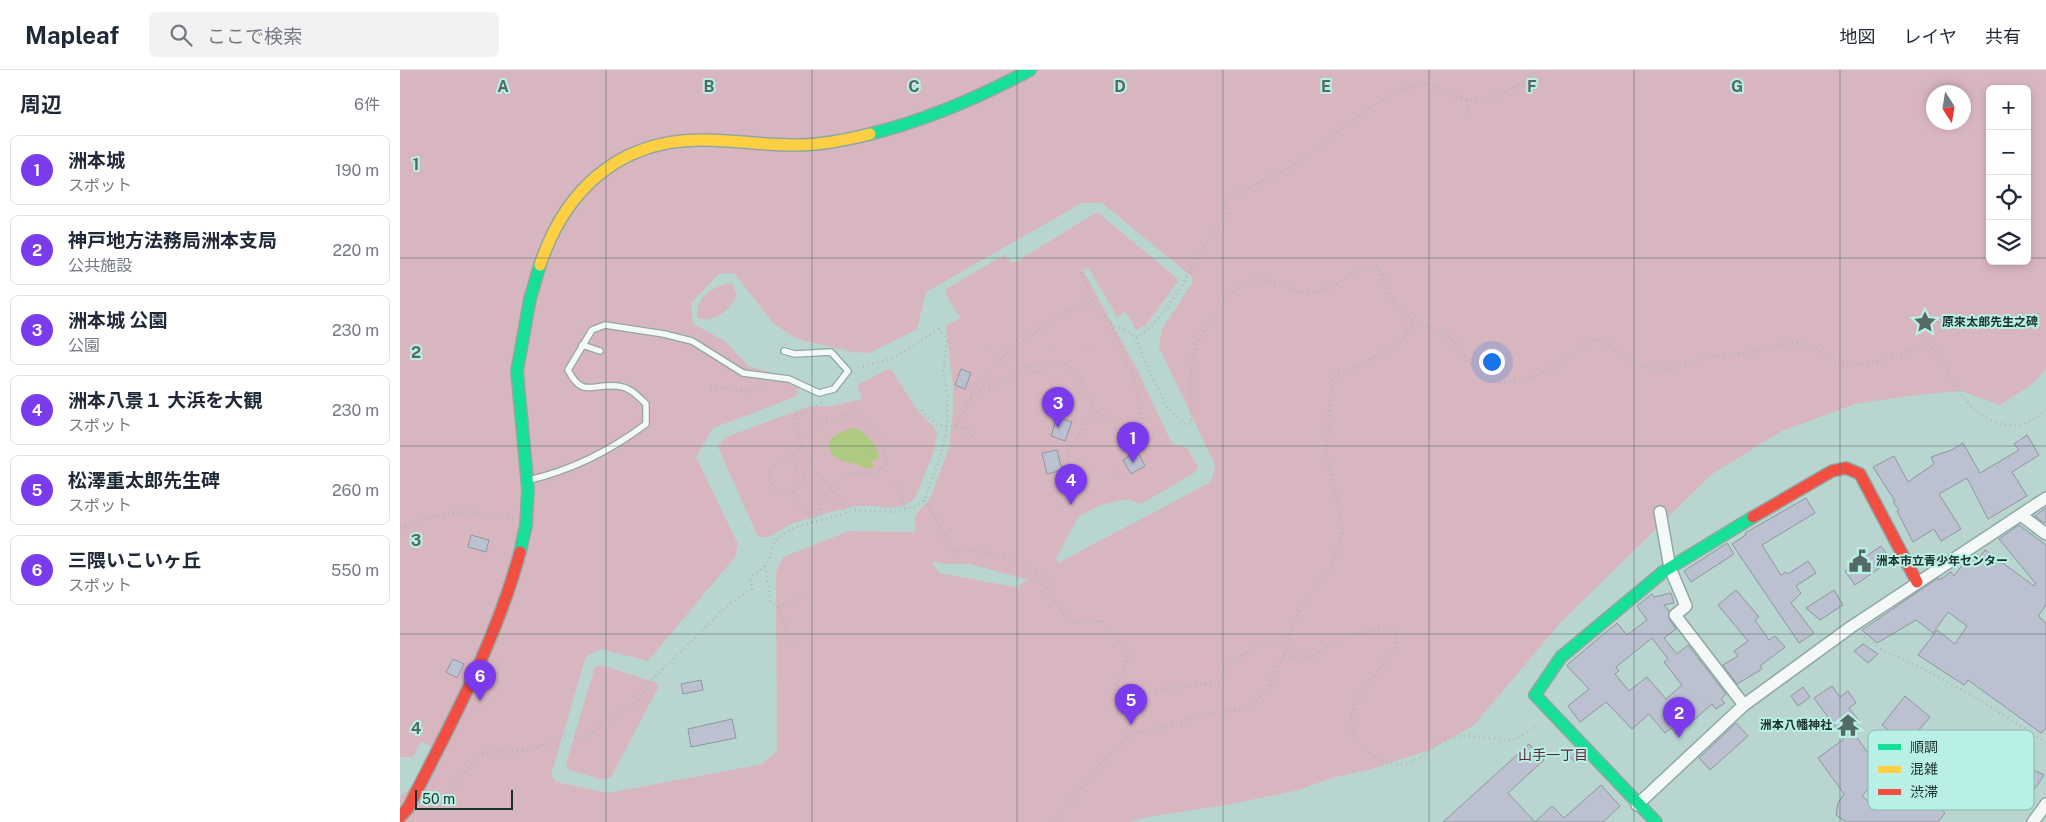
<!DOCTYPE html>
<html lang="ja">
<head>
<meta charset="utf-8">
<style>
	body { margin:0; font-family:"Public Sans","Noto Sans JP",sans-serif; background:#f2f2f3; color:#1f2937 }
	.controls { position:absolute; right:15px; top:15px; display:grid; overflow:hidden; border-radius:8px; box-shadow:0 2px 8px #0003 }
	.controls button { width:45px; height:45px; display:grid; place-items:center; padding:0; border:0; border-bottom:1px solid #e0e1e3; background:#fff; color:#1f2937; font:25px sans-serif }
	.compass { position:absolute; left:1526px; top:15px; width:45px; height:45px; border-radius:50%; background:#fff; box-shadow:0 2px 8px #0003; rotate:168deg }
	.scale { position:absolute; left:15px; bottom:12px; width:98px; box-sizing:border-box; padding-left:5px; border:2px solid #1c312d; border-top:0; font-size:14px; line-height:18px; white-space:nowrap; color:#1c312d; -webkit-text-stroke:4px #b9f0e5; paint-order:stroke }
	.you { position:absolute; left:1091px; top:291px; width:18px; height:18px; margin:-12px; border:4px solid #fff; border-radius:50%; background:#1a73e8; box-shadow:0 0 0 8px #1a73e833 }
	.badge { display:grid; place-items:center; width:32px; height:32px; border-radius:50%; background:#7c3aed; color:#fff; font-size:16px; font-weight:700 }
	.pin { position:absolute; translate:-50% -41px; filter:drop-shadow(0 1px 2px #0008) }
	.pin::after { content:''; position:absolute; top:26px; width:18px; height:15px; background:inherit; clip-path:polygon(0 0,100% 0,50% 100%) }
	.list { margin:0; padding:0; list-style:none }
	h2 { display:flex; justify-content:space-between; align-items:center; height:65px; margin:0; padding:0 20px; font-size:21px }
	h2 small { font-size:16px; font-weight:400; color:#747a83 }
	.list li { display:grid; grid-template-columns:32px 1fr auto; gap:15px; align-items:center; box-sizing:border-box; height:70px; margin:0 10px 10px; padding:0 10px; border:1px solid #e0e1e3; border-radius:8px }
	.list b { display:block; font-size:19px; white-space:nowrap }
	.list p { margin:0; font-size:16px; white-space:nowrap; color:#747a83 }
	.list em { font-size:16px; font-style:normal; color:#747a83 }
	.icon { flex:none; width:28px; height:28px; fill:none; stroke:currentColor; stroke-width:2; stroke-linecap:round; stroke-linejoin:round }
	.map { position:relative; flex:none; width:1646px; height:752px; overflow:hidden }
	header { display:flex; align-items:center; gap:30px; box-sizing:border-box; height:70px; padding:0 25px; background:#fff; border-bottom:1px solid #e0e1e3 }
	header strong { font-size:24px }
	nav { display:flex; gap:28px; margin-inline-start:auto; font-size:18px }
	.search { width:350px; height:45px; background:#f2f2f3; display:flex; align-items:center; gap:12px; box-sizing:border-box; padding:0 18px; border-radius:8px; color:#747a83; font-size:19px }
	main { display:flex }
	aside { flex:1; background:#fff }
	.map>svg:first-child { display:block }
</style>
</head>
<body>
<header>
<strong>Mapleaf</strong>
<div class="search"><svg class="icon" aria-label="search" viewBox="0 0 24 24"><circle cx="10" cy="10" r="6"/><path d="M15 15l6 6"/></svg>ここで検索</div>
<nav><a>地図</a><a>レイヤ</a><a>共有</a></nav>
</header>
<main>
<aside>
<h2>周辺<small>6件</small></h2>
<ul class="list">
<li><span class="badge">1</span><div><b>洲本城</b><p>スポット</p></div><em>190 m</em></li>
<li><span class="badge">2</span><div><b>神戸地方法務局洲本支局</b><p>公共施設</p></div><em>220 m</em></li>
<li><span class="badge">3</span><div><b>洲本城 公園</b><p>公園</p></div><em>230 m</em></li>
<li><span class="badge">4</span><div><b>洲本八景１ 大浜を大観</b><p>スポット</p></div><em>230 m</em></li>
<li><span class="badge">5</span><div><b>松澤重太郎先生碑</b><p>スポット</p></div><em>260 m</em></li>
<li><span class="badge">6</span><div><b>三隈いこいヶ丘</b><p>スポット</p></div><em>550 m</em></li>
</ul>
</aside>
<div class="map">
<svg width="1646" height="752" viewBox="0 0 1646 752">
	<rect width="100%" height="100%" fill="#b9d5d0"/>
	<g fill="#d8b6c0" fill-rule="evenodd">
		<path d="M0,0H1646V299L1631,315L1600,335L1561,321L1525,324L1455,334L1382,361L1312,404L1162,551L1073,656L1029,680L972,699L932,708L899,720L826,735L747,747L730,752H0V726L11,718L32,677L21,672L13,687H0ZM1590,19H1627V191H1590ZM1534,22H1564V52H1534ZM682,133H702L791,206L793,212L762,259L759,277L815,395L811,412L658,493L656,489L678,447L700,435L727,429L741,434L794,403L798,397L787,378L772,374L737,299L683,200L689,198L717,247L726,242L736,260L746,255L779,210L697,142L616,192H611L604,185L546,219L545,222L560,248L546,256L553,316V342L549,378L531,427L515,446V462L449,461L383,487L376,502L377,680L363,694L208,723L156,712L151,705L186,586L201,579L248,591L335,487L338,474L296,387L313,358L395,327L401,311L348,296L325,271L293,254L291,233L319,204L334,203L374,254L397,269L453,282L469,283L517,259L526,222ZM532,491L545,494H570L628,510L615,517L539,503Z"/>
		<path d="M332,213L337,226C328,241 315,253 298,248C292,228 315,215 332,213Z"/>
		<path d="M488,299L492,301L518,341L532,355L537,363L535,378L516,426C503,445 478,434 459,436C446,437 401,450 389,455C376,461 374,468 358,467L318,377L326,367L410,336H432L462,329L458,318L459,314Z"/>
		<path d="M201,595L257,613L258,618L211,707L203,710L169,700L166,694L195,597Z"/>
	</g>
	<path fill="#aeca80" d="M452,358C462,358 479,376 479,387L472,391L473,397L467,399C462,397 457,394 452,393C438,390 428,388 430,370L438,363Z"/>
	<g fill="#bcc1d1" stroke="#8d979c" fill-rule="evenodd">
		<path d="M561,299L571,303L565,319L555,315Z"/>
		<path d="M657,347L672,352L665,371L651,366Z"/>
		<path d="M1627,365L1639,385L1612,402L1627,426L1588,449L1567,408L1539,424L1561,459L1541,471L1534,459L1513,472L1497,441L1499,440L1493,432L1495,431L1473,397L1494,386L1508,412L1534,394L1531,387L1552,380L1563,373L1580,403L1619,380L1614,374Z"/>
		<path d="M657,380L662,400L647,404L642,383Z"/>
		<path d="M737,381L745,396L731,404L723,390Z"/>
		<path d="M1406,428L1415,443L1362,475L1381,505L1386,502L1388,504L1408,491L1416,503L1396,516L1401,523L1391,533L1414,563L1399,573L1332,474L1346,465L1345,463Z"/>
		<path d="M1646,438V451L1644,453L1635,446Z"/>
		<path d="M1619,455L1646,475V535L1639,545V547L1646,553V658L1641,663L1568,610L1564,615L1518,585L1537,560L1555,574L1567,556L1548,542L1533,563L1516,550L1477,573L1462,560L1538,508L1539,510L1551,502L1554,506L1567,489L1573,486L1578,489L1585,480L1634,516L1636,514L1599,469Z"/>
		<path d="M71,465L89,470L86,482L68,477Z"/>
		<path d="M1327,473L1334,484L1291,512L1284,501Z"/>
		<path d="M1481,476L1491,490L1455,515L1445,501Z"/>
		<path d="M1336,520L1359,547L1355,550L1369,570L1375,566L1385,577L1360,596L1362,599L1337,614L1323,595L1338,586L1334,581L1348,571L1318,535Z"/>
		<path d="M1434,520L1443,535L1420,550L1406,538Z"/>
		<path d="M1271,523L1274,533L1264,535L1269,541V549L1276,559L1264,568L1277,584L1288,575L1326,624L1321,629L1325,633L1316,639L1312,634L1277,665L1271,658L1265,663L1249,644L1232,659L1206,632L1180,652L1168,636L1189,619L1167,596L1168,594L1217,553L1227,565L1247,550L1237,536L1252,524L1254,527ZM1252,568L1268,589L1264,592L1282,615L1266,629L1247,607L1229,621L1215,604L1219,601L1216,597Z"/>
		<path d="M1463,574L1478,584L1468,593L1454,581Z"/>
		<path d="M53,589L64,594L57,608L46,602Z"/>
		<path d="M301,610L303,620L283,624L281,614Z"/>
		<path d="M1432,616L1440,627L1448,621L1456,633L1449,638L1460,652L1451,659L1475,693L1485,684L1492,691L1462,726L1476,738L1507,703L1519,714L1517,718L1545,743L1538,752H1446L1436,745L1438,733L1444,724L1418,688L1444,669L1414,628Z"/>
		<path d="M1403,617L1410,627L1398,636L1391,626Z"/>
		<path d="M1505,626L1530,647L1506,675L1482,655Z"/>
		<path d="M332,649L336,668L291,677L288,659Z"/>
		<path d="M1336,653L1348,666L1310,700L1299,688Z"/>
		<path d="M1129,674L1144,690L1108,723L1135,752L1152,736L1164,748L1201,715L1220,736L1203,752H1043Z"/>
		<path d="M1174,680L1181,688L1176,693L1168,685Z"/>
		<path d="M1597,682L1644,705L1632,723L1620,714L1623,710L1590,695Z"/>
	</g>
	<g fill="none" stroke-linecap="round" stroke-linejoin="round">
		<defs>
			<g id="lane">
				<path d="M182,275L200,281"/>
				<path d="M129,410C173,400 210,381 246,354V334C238,326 230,317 217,316C192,313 183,329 168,300L192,260L205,255L264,264L292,271L343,303L389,309L419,323L434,319L448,301L431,282L395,284L384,281"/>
			</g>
			<g id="street">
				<path d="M1260,442L1270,498L1286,536L1275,545L1344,635"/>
				<path d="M1621,445L1646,464"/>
				<path d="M1237,735L1344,635L1451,557L1646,428"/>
				<path d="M1633,752L1646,734"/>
			</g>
			<g id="fast">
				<path d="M470,64C527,50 578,28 630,0"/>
				<path d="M120,482L126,455L128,419L117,301L130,229L140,195"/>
				<path d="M1256,752L1135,625L1161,587L1263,502L1353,447"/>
			</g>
			<path id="slow" d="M140,195C165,120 218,71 299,70C332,69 365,76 398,75C422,75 446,70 470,64"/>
			<g id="jam">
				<path d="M1353,447L1432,401L1446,398L1460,404L1517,512"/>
				<path d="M0,747L8,738C50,655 96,572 120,482"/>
			</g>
		</defs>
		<use href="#lane" stroke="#90a7a3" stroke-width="8"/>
		<use href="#street" stroke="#90a7a3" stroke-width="14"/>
		<use href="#fast" stroke="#90a7a3" stroke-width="14"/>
		<use href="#slow" stroke="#90a7a3" stroke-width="14"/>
		<use href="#jam" stroke="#90a7a3" stroke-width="14"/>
		<g stroke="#adb8b5" stroke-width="2.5" stroke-dasharray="1 4" stroke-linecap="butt">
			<path d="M1067,30L1071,49"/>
			<path d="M681,202L692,230"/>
			<path d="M1012,250C1024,255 1041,259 1050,268C1059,277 1065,290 1075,298C1079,302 1085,307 1091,310C1119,322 1169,290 1188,271C1205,267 1213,280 1227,289C1236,294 1250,298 1260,299C1276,301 1293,291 1308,287C1318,284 1331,285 1342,284C1361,282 1379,273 1398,273C1412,273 1424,284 1436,290C1466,303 1496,285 1524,274H1529C1542,285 1546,299 1554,313C1566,337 1595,362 1623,354C1632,351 1638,346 1646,340"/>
			<path d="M736,268C769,246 785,208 805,175C812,164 820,153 827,143L825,132L832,127C856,113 883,103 905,87C940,63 972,29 1013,16C1037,9 1042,23 1062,29C1086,36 1121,15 1138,0"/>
			<path d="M589,279L591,282"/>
			<path d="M650,279L653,283"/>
			<path d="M687,279L691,278"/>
			<path d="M311,317L347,321L360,319L362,315"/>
			<path d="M571,327L631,295L636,303L655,292L665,294L679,307L694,340L714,351L719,368L743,364L737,315L712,256"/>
			<path d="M414,340L416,336L422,332"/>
			<path d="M522,340C532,353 540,359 556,355L571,327L573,319L606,283L658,246L692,230L712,255L723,259L736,268L750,303L767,337L784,354H789L791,352C793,333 790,313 792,294C794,269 812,247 828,228C836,219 846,209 859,209C879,210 894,225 914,222C924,220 935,215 943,210C953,204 963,192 976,196L979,200L994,232L1012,250L1004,269L990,279L964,293L937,304L932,311L926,384L941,447L942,461L939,474L932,496L901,537L894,553L884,586L868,618L855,633L845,639L796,646L776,654L743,661L727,667L701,694L653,752"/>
			<path d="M556,355L566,358L573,368"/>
			<path d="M403,375C391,385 361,393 372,414C376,421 385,423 393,422L394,428L412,452L420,438L422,428L430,416L441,410L443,405C459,400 475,410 487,393C486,376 471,348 451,345C442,344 429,350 421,354L417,350L414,341L395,345L394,347C398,367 406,389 419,405C429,419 441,425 445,443"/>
			<path d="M470,379L478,377"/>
			<path d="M715,405L720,402"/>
			<path d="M677,413L666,384L694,340"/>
			<path d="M496,414L506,439"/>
			<path d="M393,422L404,409V406L396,398L393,382"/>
			<path d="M525,430L554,482C587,473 627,498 657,512"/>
			<path d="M0,457C46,440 65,438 113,450"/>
			<path d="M365,496L371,532L378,537L404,527"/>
			<path d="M634,502L670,553L702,551L729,583L713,626L819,612L829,592L868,570L890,565"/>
			<path d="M410,535L411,537"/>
			<path d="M378,537L392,573"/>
			<path d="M1460,564L1483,581L1520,597L1583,632L1646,672"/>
			<path d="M397,574L399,577"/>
			<path d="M884,586L905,587L915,585L941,568L987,558L995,560C996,565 997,570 996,575C995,580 990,584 988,588C973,609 942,637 954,665C959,677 969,685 981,690C1020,706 1024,673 1056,667C1073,664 1093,669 1110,670L1117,669L1141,651"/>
			<path d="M25,738C49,736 65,691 84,684C98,679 116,683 130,679C143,677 155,667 167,666C172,666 178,668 183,668L236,633L250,612L329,534L352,519L350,508L365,496L370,487L374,472L381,465L396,457L457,440L494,442L513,437L525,430L541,383L547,357V324L543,301L547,271L539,259L494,288L455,299"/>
		</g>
		<use href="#lane" stroke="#f4f9f8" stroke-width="5.5"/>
		<use href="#street" stroke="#f4f9f8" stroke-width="11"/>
		<use href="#fast" stroke="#16e098" stroke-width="11"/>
		<use href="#slow" stroke="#ffcf43" stroke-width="11"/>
		<use href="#jam" stroke="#f24e42" stroke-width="11"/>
	</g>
	<path fill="none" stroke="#536a66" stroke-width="1" stroke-opacity="0.55" d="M206,0V752M412,0V752M617,0V752M823,0V752M1029,0V752M1234,0V752M1440,0V752M0,188H1590M1627,188H1646M0,376H1646M0,564H1646"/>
	<defs>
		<symbol id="sight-bare" viewBox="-9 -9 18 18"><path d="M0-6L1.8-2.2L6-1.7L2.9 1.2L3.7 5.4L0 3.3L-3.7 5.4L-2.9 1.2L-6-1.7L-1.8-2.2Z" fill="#536a66" stroke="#b9f0e5" stroke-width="2.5" paint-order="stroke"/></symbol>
		<symbol id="civic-bare" viewBox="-9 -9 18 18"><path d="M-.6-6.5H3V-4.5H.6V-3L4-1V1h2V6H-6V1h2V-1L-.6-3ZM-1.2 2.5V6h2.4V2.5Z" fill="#536a66" stroke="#b9f0e5" stroke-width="2.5" paint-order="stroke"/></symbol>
		<symbol id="temple-bare" viewBox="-9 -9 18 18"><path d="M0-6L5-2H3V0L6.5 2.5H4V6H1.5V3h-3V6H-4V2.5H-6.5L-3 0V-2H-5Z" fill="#536a66" stroke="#b9f0e5" stroke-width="2.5" paint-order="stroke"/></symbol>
	</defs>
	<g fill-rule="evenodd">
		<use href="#sight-bare" x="1509" y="236" width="32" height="32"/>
		<use href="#civic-bare" x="1444" y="475" width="32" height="32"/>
		<use href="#temple-bare" x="1432" y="639" width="32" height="32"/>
	</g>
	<g text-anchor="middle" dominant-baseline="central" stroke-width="4" stroke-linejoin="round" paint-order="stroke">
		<g font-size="12" font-weight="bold" fill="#1c312d" stroke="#b9f0e5" text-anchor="start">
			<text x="1542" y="252">原來太郎先生之碑</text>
			<text x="1476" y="491">洲本市立青少年センター</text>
			<text x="1432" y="655" text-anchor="end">洲本八幡神社</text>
		</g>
		<g font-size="14" fill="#68243b" stroke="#b9f0e5">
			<text x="1153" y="685">山手一丁目</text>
		</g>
	</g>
	<rect x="1468" y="660" width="166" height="80" rx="8" fill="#b9f0e5" stroke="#8ab7ae" stroke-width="1"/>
	<rect x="1478" y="674" width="23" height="6" fill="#16e098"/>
	<rect x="1478" y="696" width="23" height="7" fill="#ffcf43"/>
	<rect x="1478" y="719" width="23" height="6" fill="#f24e42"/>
	<g font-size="14" fill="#1c312d">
		<text x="1510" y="682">順調</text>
		<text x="1510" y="704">混雑</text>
		<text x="1510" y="727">渋滞</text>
	</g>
	<g font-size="16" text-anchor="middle" font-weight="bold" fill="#536a66" stroke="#b9f0e5" stroke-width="4" stroke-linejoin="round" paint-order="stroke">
		<text x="103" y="22">A</text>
		<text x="309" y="22">B</text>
		<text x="514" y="22">C</text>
		<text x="720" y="22">D</text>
		<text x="926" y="22">E</text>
		<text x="1132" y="22">F</text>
		<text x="1337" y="22">G</text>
		<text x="16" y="100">1</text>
		<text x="16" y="288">2</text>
		<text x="16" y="476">3</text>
		<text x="16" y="664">4</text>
	</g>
</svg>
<div class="controls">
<button>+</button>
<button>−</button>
<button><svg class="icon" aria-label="locate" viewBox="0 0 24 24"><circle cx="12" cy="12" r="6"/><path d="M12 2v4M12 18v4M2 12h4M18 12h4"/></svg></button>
<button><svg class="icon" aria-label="layers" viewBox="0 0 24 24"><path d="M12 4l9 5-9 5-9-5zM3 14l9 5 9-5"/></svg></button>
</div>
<svg class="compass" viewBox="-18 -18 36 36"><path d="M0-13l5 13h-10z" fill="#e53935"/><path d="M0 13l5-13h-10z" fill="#747a83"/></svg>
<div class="scale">50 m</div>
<div class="you"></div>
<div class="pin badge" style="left:733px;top:393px">1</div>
<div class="pin badge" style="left:1279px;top:668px">2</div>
<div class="pin badge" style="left:658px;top:358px">3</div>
<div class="pin badge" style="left:671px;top:435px">4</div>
<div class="pin badge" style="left:731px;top:655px">5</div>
<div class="pin badge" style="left:80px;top:631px">6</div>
</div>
</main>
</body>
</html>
